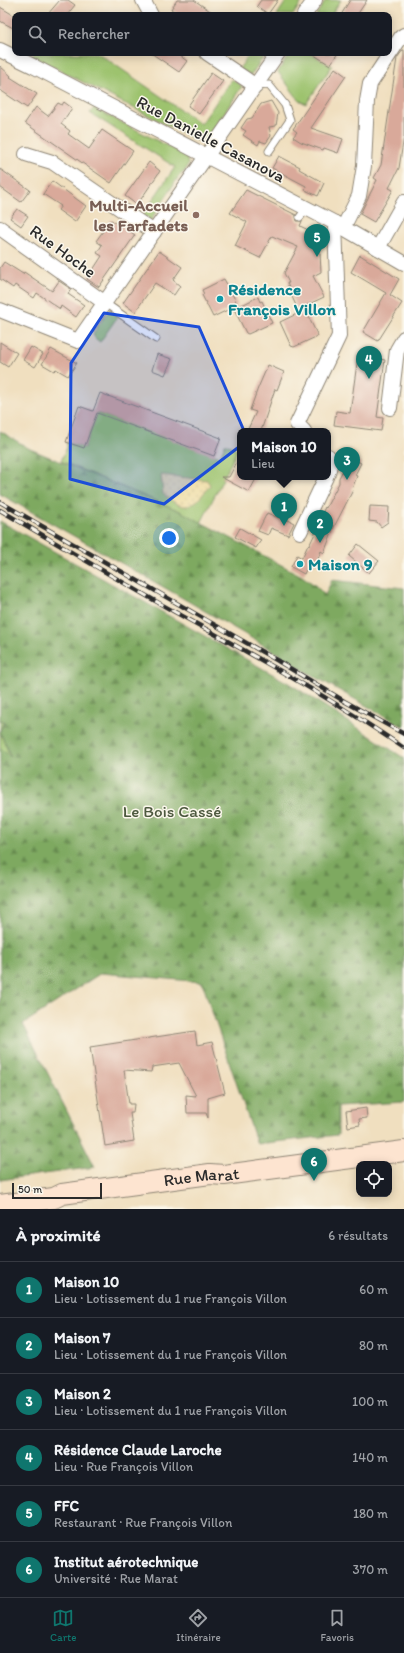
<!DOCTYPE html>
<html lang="fr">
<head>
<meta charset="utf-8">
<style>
	body { margin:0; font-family:Itim,sans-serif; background:#20242c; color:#f1f3f6 }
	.controls { position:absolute; right:12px; bottom:12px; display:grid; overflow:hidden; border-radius:8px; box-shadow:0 2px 10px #0003 }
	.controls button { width:36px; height:36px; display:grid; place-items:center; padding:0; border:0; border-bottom:1px solid #363941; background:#171b24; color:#f1f3f6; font:20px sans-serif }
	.scale { position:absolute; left:12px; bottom:10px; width:90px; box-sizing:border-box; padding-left:4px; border:2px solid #2b2b2b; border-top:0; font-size:11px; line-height:14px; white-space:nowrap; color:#2b2b2b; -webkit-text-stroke:3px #fbf7ec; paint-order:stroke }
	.you { position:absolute; left:169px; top:538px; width:14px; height:14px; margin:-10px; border:3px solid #fff; border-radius:50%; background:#1a73e8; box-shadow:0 0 0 6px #1a73e833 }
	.badge { display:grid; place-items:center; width:26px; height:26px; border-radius:50%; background:#0f766e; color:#fff; font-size:13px; font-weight:700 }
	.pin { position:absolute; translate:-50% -33px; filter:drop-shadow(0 1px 2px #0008) }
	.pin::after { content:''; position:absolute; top:21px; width:14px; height:12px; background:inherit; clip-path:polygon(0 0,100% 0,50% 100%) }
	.popup { position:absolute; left:237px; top:428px; width:94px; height:52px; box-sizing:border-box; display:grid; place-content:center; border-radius:8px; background:#171b24; filter:drop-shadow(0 1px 3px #0005); font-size:13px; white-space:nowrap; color:#9ea1a6 }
	.popup b { font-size:15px; color:#f1f3f6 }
	.popup::after { content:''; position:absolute; left:50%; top:100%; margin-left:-8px; border:8px solid transparent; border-top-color:#171b24 }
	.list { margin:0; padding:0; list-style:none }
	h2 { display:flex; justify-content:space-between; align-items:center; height:52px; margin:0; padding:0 16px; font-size:17px }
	h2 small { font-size:13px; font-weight:400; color:#9ea1a6 }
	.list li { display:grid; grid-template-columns:26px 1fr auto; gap:12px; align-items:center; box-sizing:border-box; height:56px; padding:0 16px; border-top:1px solid #363941 }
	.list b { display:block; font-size:15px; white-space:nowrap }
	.list p { margin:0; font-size:13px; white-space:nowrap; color:#9ea1a6 }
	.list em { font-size:13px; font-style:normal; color:#9ea1a6 }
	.icon { flex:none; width:22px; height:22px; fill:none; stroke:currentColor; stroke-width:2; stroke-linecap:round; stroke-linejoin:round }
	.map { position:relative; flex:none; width:404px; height:1209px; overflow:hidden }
	.search { position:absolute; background:#171b24; box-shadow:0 2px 10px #0003; left:12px; right:12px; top:12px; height:44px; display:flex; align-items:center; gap:10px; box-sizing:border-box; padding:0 14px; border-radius:8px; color:#9ea1a6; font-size:15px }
	.sheet { height:388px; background:#171b24 }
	nav { display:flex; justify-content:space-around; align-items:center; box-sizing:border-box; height:56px; border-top:1px solid #363941; background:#171b24; font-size:11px; color:#9ea1a6 }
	nav a { display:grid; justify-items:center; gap:2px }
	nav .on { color:#0f766e }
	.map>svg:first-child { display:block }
</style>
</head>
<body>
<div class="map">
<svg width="404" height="1209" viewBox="0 0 404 1209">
	<defs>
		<pattern id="forest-firs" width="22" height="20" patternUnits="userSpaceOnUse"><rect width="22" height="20" fill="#7ea961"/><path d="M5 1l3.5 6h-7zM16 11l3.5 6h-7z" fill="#678a50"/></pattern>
		<pattern id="sand-dots" width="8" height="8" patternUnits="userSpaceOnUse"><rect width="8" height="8" fill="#eeda9e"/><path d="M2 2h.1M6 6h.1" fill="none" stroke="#cb8" stroke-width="1.8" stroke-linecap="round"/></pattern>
	</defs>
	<rect width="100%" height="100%" fill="#fbf7ec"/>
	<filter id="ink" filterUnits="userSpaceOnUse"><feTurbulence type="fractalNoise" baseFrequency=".025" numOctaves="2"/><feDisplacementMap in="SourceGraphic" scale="8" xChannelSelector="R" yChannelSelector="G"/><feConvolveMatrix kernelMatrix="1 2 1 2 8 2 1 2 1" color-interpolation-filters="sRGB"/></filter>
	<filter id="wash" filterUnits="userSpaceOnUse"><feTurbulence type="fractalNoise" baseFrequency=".012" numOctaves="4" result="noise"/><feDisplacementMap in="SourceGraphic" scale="16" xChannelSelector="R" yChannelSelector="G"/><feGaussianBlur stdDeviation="0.9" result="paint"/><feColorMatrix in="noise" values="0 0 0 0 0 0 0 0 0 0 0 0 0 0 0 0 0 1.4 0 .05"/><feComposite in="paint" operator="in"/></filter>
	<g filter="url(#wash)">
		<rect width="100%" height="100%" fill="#f0dfbf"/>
		<g fill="#9dc36e" stroke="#64774c">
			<path d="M287,0H303L293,15H277Z"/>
			<path d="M326,0H341L331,15H316Z"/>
			<path d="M34,53H98L201,124L232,79L242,86L210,135L206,140L198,141L32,56Z"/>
			<path d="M250,53H266L251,75L239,69Z"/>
			<path d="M290,53H310L332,66L306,104L299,100L278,72Z"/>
			<path d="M94,108L183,154L187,158L188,165L185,171L179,176L150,222L145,218L143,214L175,167L90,113Z"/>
			<path d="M109,310L118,316L100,342L95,338L93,334Z"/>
			<path d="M97,413L220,457L225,444L238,449L201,523L180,511L61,461L67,447L66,442L84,448Z"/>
			<path d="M0,720L4,721L0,732L11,758L0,748Z"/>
		</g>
		<g fill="url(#forest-firs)" stroke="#546a46">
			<path d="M0,431L30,449L180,511L302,576L316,586L325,595L332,580L404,588V727L298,667L277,653L179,596L0,494Z"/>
			<path d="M0,521L292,685L404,758V1102L338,1106V1135L257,1144L202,982L101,973L23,1024L95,1167L0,1180V748L11,757L0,732L4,721L0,720Z"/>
		</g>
		<path fill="url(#sand-dots)" stroke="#8c8264" d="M161,475L207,480L210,485C193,508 187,514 163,494Z"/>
		<g id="blocks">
			<g fill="#d9a99a">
				<path d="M60,0H68L75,5L67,15H47Z"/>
				<path d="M177,0H194L216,15H179L171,9Z"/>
				<path d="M261,0H278L268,14L257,6Z"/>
				<path d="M350,0H367L357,15H341Z"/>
				<path d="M0,7L15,16V29L0,21Z"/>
				<path d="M403,50H404V136L399,168L389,188L393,190L374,222L360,214L377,180L374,178L381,165L397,58Z"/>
				<path d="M151,53H176L187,61L179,72Z"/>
				<path d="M311,53H338L330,65Z"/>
				<path d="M0,66L11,76L10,77L37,94L27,108L0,90Z"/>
				<path d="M335,68L346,76L311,128L343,139L338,153L324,148L323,150L301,142L293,137L297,132L293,129Z"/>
				<path d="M211,73L223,81L199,114L188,106Z"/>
				<path d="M271,101L278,113L276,126L269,127L271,136L266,143L260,141L258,145L243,135L246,131L241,128L247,119L252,118L261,104Z"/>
				<path d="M64,102L72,108L61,124L70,131L68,134L89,149L102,130L133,151L111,183L25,123L36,107L48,116L58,103L62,105Z"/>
				<path d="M279,156L300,167L299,169L324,183L318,196L305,190L306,186L272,168Z"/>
				<path d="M149,162L160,171L137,205L125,196Z"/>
				<path d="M0,169L30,190L21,202L0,187Z"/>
				<path d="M52,181L86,206L75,222L58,210L61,206L43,194Z"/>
				<path d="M246,190L296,215L297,221H302L300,226L319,235L321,272L313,276L324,297L307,305L308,308L299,312L288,288H289L287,283H289L284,273L298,247L272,236L260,258L235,246L247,222L230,213Z"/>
				<path d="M17,209L28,216L21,226L10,218Z"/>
				<path d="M111,220L117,224L118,223L135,235L99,287L87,279L102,256L97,253L102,245L96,241Z"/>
				<path d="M159,251L182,267L173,280L180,286L174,295L155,283L135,312L123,303Z"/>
				<path d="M360,255L399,279L390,295L402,303L378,341L363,332L386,293L351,272Z"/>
				<path d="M4,262L23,274L24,272L52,291L59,281L71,289L68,294L84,305L76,317L61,306L60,309L37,293L34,298L15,285L13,288L0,279V268Z"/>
				<path d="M224,279L238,305L213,317L202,295L204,294L202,290Z"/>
				<path d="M258,297L260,302L262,301L272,323L248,334L246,333L234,309Z"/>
				<path d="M305,310L318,336L294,347L291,346L280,322Z"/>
				<path d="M0,342L17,353L8,367L0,362Z"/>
				<path d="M31,347L43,354L35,367L23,360Z"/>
				<path d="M51,349L77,363L68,376L56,369L54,371L42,364Z"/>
				<path d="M157,354L172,359L165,375L152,370Z"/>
				<path d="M358,356L385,360L377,417L383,418L381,431L334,425L336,411L350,413Z"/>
				<path d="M268,365L284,372L277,390L275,389L261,431H247L256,412L250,410L258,388Z"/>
				<path d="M100,393L221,438L214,456L97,413L84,448L66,442L79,406L93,411Z"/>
				<path d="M240,456V477H257L249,492L221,477H229Z"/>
				<path d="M348,456L361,463L355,475L357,476L352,489L353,490L334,527L324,553L321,551L316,564L306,560L310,561L304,574L291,567L297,555L302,558L308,545L309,546L321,521L322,517L321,516L325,507L326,508L329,502L339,483V478L343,470L342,469Z"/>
				<path d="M370,506L389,507L388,522L381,527L377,522L369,521Z"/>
				<path d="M267,513L279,518L280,516L294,523L288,535L271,528L268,535L258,531Z"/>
				<path d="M240,528L261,540L256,548L235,537Z"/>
				<path d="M358,544L379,561L369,573L349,556Z"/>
				<path d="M195,1031L197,1045L212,1042L225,1093L208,1098V1118L206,1113H187L186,1095L196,1096L179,1063L152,1067L151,1072L124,1070L129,1104H134L133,1113H130L134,1141L105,1146L90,1047Z"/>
				<path d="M366,1108L367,1118L359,1119L360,1125L348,1127L346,1111Z"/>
			</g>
		</g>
	</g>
	<g filter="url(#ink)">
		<use href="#blocks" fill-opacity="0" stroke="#8e8575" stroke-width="1"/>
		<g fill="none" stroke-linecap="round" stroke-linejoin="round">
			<defs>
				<g id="lane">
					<path d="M256,86L269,85L285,105L290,120L269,151"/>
					<path d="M300,217L306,209"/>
					<path d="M105,303L156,339"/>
				</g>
				<g id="street">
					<path d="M143,0L151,15"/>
					<path d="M304,15L315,0"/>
					<path d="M0,50L33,66L335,223L404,263"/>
					<path d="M207,53L256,86"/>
					<path d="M26,154L52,162L154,232"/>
					<path d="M0,228L105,303"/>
					<path d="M343,228L359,196L364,166L367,101L370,84L401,37L404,35"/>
					<path d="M378,248L404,202"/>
					<path d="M0,310L78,341L278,53"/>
					<path d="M390,408L397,350L404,338"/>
					<path d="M304,431L297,424L339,336L335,223"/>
					<path d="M328,456L331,462L328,473"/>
					<path d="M300,532L326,477"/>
				</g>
				<g id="secondary">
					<path id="s1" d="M0,1205L54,1198L62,1194L210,1174L224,1175L404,1151"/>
				</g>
			</defs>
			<use href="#lane" stroke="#8e8575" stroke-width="9"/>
			<use href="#street" stroke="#8e8575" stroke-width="16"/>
			<use href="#secondary" stroke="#8e8575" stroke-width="22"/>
			<use href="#lane" stroke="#fff" stroke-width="7"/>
			<use href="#street" stroke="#fff" stroke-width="14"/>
			<use href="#secondary" stroke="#fde4d0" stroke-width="20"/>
			<defs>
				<g id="rail">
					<path d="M0,502L278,661L344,701L404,734"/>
					<path d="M0,510C58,544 116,579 175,612C253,655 331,698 404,748"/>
				</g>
			</defs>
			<use href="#rail" stroke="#2b2b2b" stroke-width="4.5"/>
			<use href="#rail" stroke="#fbf7ec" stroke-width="3" stroke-dasharray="9" stroke-linecap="butt"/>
		</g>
	</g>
	<path fill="#1d4ed8" fill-opacity="0.2" stroke="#1d4ed8" stroke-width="3" stroke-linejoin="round" d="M104,313L199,327L248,440L164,504L70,479L71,363Z"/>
	<circle fill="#8d6e63" stroke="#fbf7ec" stroke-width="1.5" cx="196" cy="215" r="4"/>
	<g fill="#0f9aa8" stroke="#fbf7ec" stroke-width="1.5">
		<circle cx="220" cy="299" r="4"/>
		<circle cx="300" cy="564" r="4"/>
	</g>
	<g text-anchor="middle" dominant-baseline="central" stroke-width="3" stroke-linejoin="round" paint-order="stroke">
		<g font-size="17" fill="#2b2b2b" stroke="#fbf7ec">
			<text transform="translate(211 139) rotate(28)">Rue Danielle Casanova</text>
			<text transform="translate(63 251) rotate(36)">Rue Hoche</text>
			<text stroke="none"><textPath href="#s1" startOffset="204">Rue Marat</textPath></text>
		</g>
		<g font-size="17" font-weight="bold" fill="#785e54" stroke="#fbf7ec" text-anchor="end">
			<text x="188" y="205">Multi-Accueil<tspan x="188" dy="20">les Farfadets</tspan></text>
		</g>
		<g font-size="17" font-weight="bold" fill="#0d838f" stroke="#fbf7ec" text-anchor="start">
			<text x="228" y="289">Résidence<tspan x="228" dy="20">François Villon</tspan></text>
			<text x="308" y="564">Maison 9</text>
		</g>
		<g font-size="17" fill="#4d593f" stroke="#fbf7ec">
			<text x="172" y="811">Le Bois Cassé</text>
		</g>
	</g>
</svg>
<div class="controls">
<button><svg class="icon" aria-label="locate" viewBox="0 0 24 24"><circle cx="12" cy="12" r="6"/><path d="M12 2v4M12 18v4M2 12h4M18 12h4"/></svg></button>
</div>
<div class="scale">50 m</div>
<div class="you"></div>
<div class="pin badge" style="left:284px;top:526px">1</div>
<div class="popup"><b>Maison 10</b>Lieu</div>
<div class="pin badge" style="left:320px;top:543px">2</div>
<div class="pin badge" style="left:347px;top:480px">3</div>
<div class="pin badge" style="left:369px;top:379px">4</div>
<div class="pin badge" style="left:317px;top:257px">5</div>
<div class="pin badge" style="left:314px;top:1181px">6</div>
<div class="search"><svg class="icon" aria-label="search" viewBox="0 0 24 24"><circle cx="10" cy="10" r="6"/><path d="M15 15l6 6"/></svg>Rechercher</div>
</div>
<section class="sheet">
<h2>À proximité<small>6 résultats</small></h2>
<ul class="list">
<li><span class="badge">1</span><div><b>Maison 10</b><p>Lieu · Lotissement du 1 rue François Villon</p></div><em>60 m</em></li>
<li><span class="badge">2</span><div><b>Maison 7</b><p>Lieu · Lotissement du 1 rue François Villon</p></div><em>80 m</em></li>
<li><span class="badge">3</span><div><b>Maison 2</b><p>Lieu · Lotissement du 1 rue François Villon</p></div><em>100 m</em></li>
<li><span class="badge">4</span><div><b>Résidence Claude Laroche</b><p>Lieu · Rue François Villon</p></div><em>140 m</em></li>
<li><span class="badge">5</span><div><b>FFC</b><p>Restaurant · Rue François Villon</p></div><em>180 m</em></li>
<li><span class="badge">6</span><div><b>Institut aérotechnique</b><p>Université · Rue Marat</p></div><em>370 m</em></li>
</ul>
</section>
<nav>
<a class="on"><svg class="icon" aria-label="map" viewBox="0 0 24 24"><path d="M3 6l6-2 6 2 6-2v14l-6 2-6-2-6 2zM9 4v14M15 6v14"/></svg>Carte</a>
<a><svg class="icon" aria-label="directions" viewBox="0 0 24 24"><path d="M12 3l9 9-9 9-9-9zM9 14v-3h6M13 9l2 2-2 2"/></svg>Itinéraire</a>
<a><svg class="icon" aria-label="saved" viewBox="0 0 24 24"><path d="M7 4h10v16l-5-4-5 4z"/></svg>Favoris</a>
</nav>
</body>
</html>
